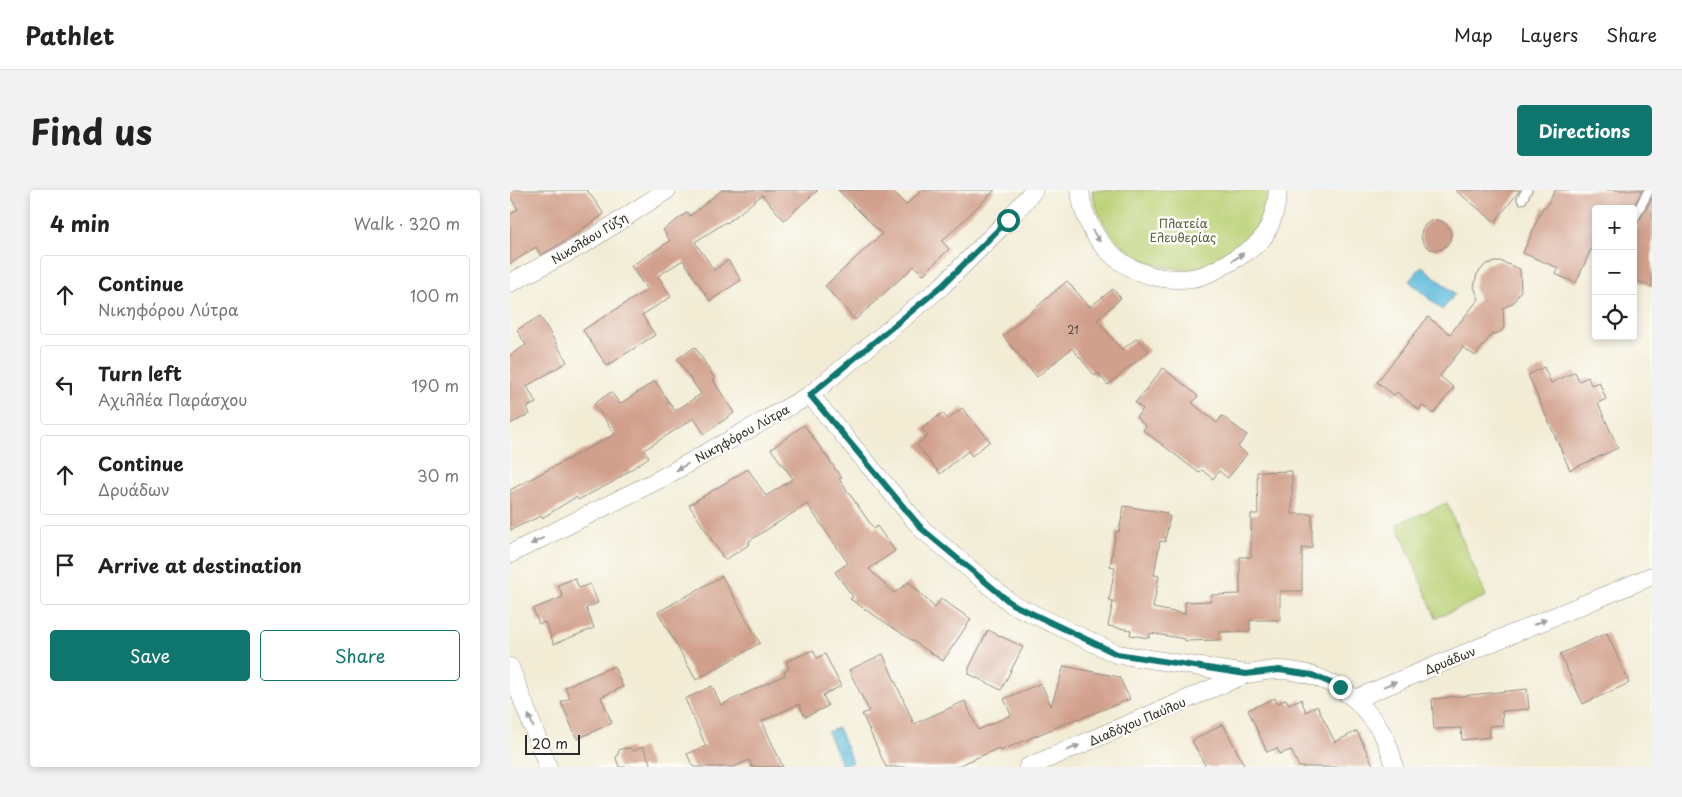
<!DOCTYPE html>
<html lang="en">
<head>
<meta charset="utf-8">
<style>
	body { margin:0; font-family:"Playpen Sans",sans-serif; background:#f2f2f2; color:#222 }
	.controls { position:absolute; right:15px; top:15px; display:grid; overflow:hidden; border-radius:5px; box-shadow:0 2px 8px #0003 }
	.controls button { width:45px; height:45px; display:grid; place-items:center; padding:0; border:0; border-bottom:1px solid #e0e0e0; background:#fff; color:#222; font:25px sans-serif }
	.scale { position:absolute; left:15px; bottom:12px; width:55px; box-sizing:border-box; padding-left:5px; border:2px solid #2b2b2b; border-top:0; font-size:14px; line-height:18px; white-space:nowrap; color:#2b2b2b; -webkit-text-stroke:4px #fdfcf7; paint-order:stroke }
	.stop { position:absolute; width:15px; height:15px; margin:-11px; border:4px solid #0f766e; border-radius:50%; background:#fff }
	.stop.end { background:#0f766e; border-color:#fff; box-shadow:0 1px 5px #0008 }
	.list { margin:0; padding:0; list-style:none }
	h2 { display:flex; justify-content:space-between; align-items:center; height:65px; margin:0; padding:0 20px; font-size:21px }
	h2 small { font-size:16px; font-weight:400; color:#767676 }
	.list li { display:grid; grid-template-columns:32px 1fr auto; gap:15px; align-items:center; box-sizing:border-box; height:80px; margin:0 10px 10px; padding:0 10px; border:1px solid #e0e0e0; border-radius:5px }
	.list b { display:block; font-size:19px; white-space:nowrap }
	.list p { margin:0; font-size:16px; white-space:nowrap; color:#767676 }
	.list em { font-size:16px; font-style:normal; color:#767676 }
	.actions { display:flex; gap:10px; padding:15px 20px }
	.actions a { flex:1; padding:11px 0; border:1px solid #0f766e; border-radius:5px; text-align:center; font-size:18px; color:#0f766e }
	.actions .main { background:#0f766e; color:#fff }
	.icon { flex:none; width:28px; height:28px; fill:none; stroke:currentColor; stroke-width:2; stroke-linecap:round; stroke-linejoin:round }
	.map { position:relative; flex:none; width:1142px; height:577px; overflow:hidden; border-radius:5px }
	header { display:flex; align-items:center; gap:30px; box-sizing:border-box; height:70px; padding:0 25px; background:#fff; border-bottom:1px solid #e0e0e0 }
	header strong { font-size:24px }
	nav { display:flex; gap:28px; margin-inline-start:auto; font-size:18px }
	.intro { display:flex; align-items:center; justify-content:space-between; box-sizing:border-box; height:120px; padding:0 30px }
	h1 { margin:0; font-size:35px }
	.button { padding:12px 22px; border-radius:5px; background:#0f766e; color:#fff; font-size:18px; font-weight:700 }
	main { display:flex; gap:30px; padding:0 30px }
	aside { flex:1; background:#fff; border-radius:5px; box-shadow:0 2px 8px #0003 }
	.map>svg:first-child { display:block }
</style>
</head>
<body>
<header>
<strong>Pathlet</strong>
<nav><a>Map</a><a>Layers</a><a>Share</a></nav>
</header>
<div class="intro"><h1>Find us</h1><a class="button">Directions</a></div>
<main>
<aside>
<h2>4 min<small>Walk · 320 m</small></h2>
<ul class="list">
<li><svg class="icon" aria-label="ahead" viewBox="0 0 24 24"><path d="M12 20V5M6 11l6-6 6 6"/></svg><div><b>Continue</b><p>Νικηφόρου Λύτρα</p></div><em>100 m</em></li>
<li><svg class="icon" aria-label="left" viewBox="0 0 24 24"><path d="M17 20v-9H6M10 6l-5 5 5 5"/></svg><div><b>Turn left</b><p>Αχιλλέα Παράσχου</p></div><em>190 m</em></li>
<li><svg class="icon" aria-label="ahead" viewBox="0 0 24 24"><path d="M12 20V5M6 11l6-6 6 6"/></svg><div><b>Continue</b><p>Δρυάδων</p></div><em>30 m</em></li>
<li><svg class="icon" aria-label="arrive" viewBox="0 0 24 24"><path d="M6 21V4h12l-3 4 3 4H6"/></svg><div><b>Arrive at destination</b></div></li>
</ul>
<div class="actions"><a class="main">Save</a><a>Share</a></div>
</aside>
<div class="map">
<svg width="1142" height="577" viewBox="0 0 1142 577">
	<rect width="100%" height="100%" fill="#fdfcf7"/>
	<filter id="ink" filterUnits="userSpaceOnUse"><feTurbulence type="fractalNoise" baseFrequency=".02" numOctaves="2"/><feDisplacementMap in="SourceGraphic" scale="10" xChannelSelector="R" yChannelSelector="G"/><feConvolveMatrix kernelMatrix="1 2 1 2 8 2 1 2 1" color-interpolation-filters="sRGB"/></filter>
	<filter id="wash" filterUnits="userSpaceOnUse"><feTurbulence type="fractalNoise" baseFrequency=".0096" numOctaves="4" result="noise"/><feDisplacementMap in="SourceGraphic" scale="20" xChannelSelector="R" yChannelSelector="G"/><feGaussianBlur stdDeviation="1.12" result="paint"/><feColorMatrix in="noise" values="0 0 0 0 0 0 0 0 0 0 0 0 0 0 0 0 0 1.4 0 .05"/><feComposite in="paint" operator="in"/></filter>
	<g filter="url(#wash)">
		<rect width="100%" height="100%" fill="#f2ecd5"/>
		<g fill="#bad074" stroke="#727e50">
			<path d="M582,0H764C760,16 756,32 745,45C735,57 724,62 711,68C704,71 697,76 690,78C679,80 666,79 656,77C617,70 589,39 582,0Z"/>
			<path d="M937,313L976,406L926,428L887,334Z"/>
		</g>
		<g fill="#5dbbdb" stroke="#447383">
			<path d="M912,76L945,104L932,120L899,91Z"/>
			<path d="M328,538L343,572L332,576L317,542Z"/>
		</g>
		<g id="blocks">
			<g fill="#d1a08c">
				<path d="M0,0H77L94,24L55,51L31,65L26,57L0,74V24L8,19L0,7Z"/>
				<path d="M212,0H308L274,30L252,5L217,33L216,32L185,52L204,80L218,70L231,90L200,111L173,70L148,86L161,107L132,125L145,145L97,176L73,140L137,100L121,76L160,51L153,40L178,22L180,26Z"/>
				<path d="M328,0H381L396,15L412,0H485L432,51L439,59L413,85L404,76L345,130L315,96L372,44Z"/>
				<path d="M945,0H1010L985,32Z"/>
				<path d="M1045,0H1132L1122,19H1086V48L1066,93L1045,84L1048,78L1013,63L1033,17L1036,18Z"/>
				<path d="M1142,8V97L1123,89V42Z"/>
				<circle cx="926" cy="45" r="15"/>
				<path d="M990,71L1010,79L1011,100L1004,112L993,118L994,138L988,143L982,144L965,166L953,157L930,186L944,198L923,224L912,215L909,220L887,202L884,205L867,192L918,127L940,144L969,109L964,97L967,84L976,74Z"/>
				<path d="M557,91L580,117L603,99L611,108L587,130L612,160L627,148L639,161L598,195L588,183L585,186L562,158L527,187L493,146Z"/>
				<path d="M30,126L57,172L17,196L26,213L17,217L20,224L0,234V165L16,155L7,140Z"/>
				<path d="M185,157L205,189L203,190L224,223L194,244L184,228L134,260L139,267L103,292L68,310L66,307L32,328L31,326L0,340V300L105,244L84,214L101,202L110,214L145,191L165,221L191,204L167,169Z"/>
				<path d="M1034,177L1041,193L1065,182L1069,191L1078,187L1081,195L1089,192L1096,209L1088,213L1108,258L1060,280L1018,185Z"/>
				<path d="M653,178L688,206L682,213L707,233L712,226L737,245L728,257L737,264L718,288L709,281L703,289L692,280L689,283L633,240L636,236L626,227L633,219L625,213Z"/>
				<path d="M452,218L480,251L462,266L458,261L430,284L407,255L418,246L412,239L432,223L438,229Z"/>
				<path d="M294,235L332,288L329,289L364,339L367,336L385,361L359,379L384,403L399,392L425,418L431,409L461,429L433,471L340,409L343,407L325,382L338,373L297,314L239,351L240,354L215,370L179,315L238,279L256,306L283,289L261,259Z"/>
				<path d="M782,281V324H802V358H792V401H770V430H740V441L709,442V450L675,451V449L640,443L639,448L620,445L621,440L598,436L603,412L599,411L605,377L600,376L606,341L609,342L614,316L657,323L656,326H660L655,352L650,351L644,385L649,386L643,418L675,424V412L701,411V405L730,404V367H741V324H748L747,282Z"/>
				<path d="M212,386L250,453L186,490L148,422Z"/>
				<path d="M65,388L69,398L80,394L88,413L76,418L84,438L44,454L35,432L29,434L23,419L53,407L48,395Z"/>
				<path d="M478,440L513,457L491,500L459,484V478Z"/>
				<path d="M1097,443L1119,493L1073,514L1050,464Z"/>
				<path d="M303,460L307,468L315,464L331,496L313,505L318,516L295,527L289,514L252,531L273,577H242L239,570L224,577H183L177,564L196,556L175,509L202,496L211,515L275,485L274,482L279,479L276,472Z"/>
				<path d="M373,464L404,534L455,511L468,540L501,525L494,509L531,493L541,516L554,476L609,487L620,509L569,529L568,528L490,561L489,558L446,577H376L352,524L359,521L339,480Z"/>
				<path d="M104,476L113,497L91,507L102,533L67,549L51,512L60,508L55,497Z"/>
				<path d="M1017,499L1019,519L992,521L993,535L979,536L980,547L952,550L951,538L924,539L922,509Z"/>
				<path d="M765,508L767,514L776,509L779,514L791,509L796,522L807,516L825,552L847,541L864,577H789L781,560L770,564L767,558L757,562L738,520Z"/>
				<path d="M713,534L730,567L735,577H696L682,551Z"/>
				<path d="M133,557L142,577H109L106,568L110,559L120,558L124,561Z"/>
			</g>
		</g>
	</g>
	<g filter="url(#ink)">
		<use href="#blocks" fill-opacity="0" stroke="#8e8c80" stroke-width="1"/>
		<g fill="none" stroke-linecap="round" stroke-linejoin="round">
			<defs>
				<g id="lane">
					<path d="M1012,9L1017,0"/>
					<path d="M1123,30L1139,0"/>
				</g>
				<g id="street">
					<path d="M570,0C575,57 625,96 682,88C696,86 708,79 720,72C730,66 743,59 751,50C761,38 767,16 768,0"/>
					<path d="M0,93L74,54L157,0"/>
					<path d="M300,205L412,339L502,414L607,464L736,484"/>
					<path d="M0,364L148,290L300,205L432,96L498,30L524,0"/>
					<path d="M0,477L38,577"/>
					<path d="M845,509C864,529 880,549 884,577"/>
					<path d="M518,577L736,484C747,483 758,480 768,480C797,480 823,492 845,509L1142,386"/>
				</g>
			</defs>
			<use href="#lane" stroke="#8e8c80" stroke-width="11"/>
			<use href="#street" stroke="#8e8c80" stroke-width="19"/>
			<use href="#lane" stroke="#fff" stroke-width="9"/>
			<use href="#street" stroke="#fff" stroke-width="18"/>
		</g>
		<defs><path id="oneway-solid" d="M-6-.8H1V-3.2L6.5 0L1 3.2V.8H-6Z" transform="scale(1.25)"/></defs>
		<g fill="#a0a0a0">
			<use href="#oneway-solid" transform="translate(586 46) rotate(57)"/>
			<use href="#oneway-solid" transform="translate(728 67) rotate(-34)"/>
			<use href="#oneway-solid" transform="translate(172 277) rotate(151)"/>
			<use href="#oneway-solid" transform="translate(27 351) rotate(153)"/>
			<use href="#oneway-solid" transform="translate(1030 432) rotate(-22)"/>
			<use href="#oneway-solid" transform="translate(880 494) rotate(-22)"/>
			<use href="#oneway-solid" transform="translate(21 531) rotate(-111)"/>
			<use href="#oneway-solid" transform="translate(563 558) rotate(-23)"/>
		</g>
	</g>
	<g fill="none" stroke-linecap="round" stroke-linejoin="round" filter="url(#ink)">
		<path stroke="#0f766e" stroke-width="6" d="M498,30L432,96L300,205L412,339L502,414L607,464L736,484L769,480L802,485L830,497"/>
	</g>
	<g text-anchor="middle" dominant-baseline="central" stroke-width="5" stroke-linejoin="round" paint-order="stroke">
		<g font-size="10" fill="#544843">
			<text x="563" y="139">21</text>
		</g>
		<g font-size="12" fill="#565d41" stroke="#fdfcf7">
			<text x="673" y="33">Πλατεία<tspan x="673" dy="14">Ελευθερίας</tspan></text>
		</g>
		<g font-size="12" fill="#2b2b2b" stroke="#fdfcf7">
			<text transform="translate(79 48) rotate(-31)">Νικολάου Γύζη</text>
			<text transform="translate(232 243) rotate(-29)">Νικηφόρου Λύτρα</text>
			<text transform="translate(940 470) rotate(-22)">Δρυάδων</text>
			<text transform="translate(627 531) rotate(-23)">Διαδόχου Παύλου</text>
		</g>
	</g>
</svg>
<div class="controls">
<button>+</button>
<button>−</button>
<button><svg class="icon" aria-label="locate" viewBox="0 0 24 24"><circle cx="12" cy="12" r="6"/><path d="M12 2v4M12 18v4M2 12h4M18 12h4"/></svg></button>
</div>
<div class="scale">20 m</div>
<div class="stop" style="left:498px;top:30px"></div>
<div class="stop end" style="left:830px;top:497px"></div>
</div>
</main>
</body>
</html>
